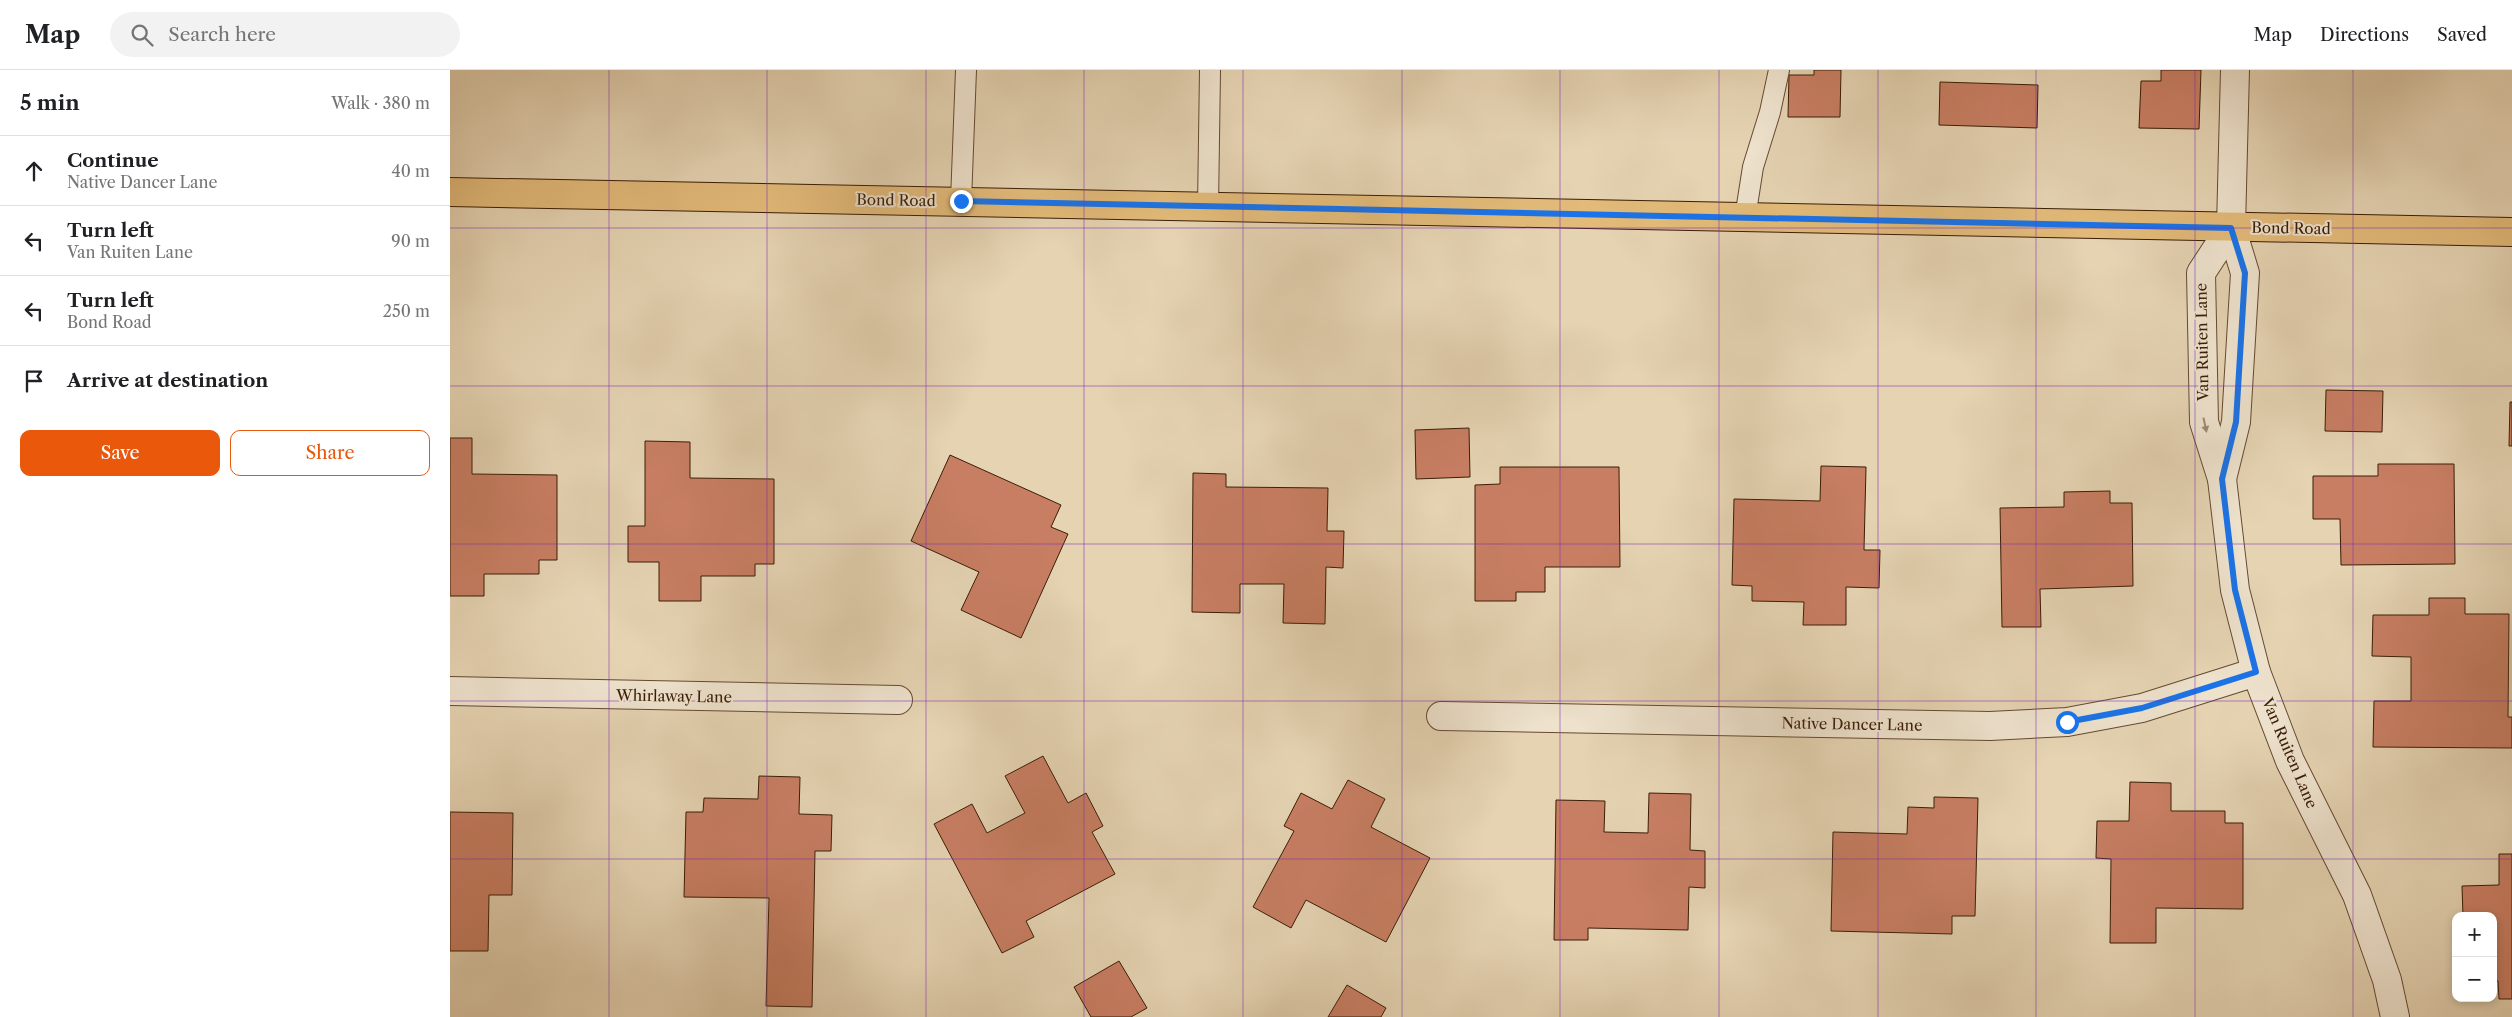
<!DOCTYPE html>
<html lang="en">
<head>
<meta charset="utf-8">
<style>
	body { margin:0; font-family:"Libre Caslon Text",serif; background:#f2f2f2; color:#202124 }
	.controls { position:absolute; right:15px; bottom:15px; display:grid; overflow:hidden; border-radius:10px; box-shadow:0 2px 8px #0003 }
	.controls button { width:45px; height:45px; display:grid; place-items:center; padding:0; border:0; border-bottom:1px solid #e0e0e0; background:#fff; color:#202124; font:25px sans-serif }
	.stop { position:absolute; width:15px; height:15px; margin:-11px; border:4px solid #1a73e8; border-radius:50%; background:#fff }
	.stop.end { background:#1a73e8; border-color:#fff; box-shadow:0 1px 5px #0008 }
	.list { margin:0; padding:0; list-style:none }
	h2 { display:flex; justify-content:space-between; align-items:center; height:65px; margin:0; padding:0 20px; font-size:21px }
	h2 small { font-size:16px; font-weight:400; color:#757577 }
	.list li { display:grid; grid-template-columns:32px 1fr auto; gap:15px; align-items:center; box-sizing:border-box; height:70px; padding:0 20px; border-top:1px solid #e0e0e0 }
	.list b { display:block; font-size:19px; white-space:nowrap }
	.list p { margin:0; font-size:16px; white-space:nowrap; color:#757577 }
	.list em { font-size:16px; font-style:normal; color:#757577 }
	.actions { display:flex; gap:10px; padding:15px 20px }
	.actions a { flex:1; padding:11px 0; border:1px solid #ea580c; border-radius:10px; text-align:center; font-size:18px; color:#ea580c }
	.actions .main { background:#ea580c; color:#fff }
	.icon { flex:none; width:28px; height:28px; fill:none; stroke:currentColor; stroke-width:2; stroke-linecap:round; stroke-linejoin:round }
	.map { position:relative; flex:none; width:2062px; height:947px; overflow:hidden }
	header { display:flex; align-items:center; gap:30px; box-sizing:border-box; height:70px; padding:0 25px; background:#fff; border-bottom:1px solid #e0e0e0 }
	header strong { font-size:24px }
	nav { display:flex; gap:28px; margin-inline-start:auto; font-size:18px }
	.search { width:350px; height:45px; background:#f2f2f2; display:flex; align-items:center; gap:12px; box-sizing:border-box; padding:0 18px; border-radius:28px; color:#757577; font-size:19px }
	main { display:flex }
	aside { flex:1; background:#fff }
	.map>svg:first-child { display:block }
</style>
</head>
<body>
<header>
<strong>Map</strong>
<div class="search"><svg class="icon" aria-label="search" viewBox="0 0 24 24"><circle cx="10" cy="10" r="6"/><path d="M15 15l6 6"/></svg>Search here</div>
<nav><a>Map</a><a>Directions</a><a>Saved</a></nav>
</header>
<main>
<aside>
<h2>5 min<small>Walk · 380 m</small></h2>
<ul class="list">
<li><svg class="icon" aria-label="ahead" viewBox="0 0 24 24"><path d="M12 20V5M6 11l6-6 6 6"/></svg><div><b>Continue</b><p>Native Dancer Lane</p></div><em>40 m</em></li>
<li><svg class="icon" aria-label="left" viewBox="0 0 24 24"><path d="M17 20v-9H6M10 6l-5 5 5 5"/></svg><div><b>Turn left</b><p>Van Ruiten Lane</p></div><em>90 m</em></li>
<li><svg class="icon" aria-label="left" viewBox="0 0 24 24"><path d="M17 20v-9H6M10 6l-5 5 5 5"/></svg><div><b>Turn left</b><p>Bond Road</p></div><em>250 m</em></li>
<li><svg class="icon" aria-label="arrive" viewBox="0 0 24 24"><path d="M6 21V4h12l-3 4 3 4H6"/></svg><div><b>Arrive at destination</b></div></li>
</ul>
<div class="actions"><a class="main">Save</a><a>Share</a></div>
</aside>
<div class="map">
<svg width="2062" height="947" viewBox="0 0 2062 947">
	<rect width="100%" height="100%" fill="#e5d3b2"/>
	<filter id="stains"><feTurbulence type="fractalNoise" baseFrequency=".004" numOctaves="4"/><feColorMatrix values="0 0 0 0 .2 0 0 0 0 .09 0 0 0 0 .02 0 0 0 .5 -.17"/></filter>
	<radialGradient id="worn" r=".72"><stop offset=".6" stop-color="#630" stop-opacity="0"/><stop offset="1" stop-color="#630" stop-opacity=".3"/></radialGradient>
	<g fill="#c87e63" stroke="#3a1d06">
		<path d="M1364,0H1391L1390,47H1338L1339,5H1364Z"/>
		<path d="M1711,0H1751L1749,59L1689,58L1691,11H1711Z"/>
		<path d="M1490,12L1588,15L1587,58L1489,55Z"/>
		<path d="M1876,320L1933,321L1932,362L1875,361Z"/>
		<path d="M2060,332H2062V376H2059Z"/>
		<path d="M1019,358L1020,407L966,409L965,360Z"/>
		<path d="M0,368H22V404L107,405V490H89V504H34V526H0Z"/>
		<path d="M195,371L240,372V408L324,409V494H305V506H251V531H209V492H178V456H195Z"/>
		<path d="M500,385L611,435L601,457L618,464L571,568L511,540L529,502L461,471Z"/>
		<path d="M1928,394H2004L2005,494L1891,495L1890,449H1863V406H1928Z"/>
		<path d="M1371,396L1416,397L1414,480H1430L1429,518L1396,517V555H1353L1354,532L1302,531V516L1282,515L1284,429L1370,431Z"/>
		<path d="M1050,397H1169L1170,497H1095V522H1066V531H1025V415L1050,414Z"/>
		<path d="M743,403L776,404V417L878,418L877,461H894L893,498L876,497L875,554L833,553L834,514H790V543L742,542Z"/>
		<path d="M1660,421V433H1682L1683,516L1590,519L1591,557H1552L1550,438L1614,437V422Z"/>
		<path d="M1979,528H2015V544H2059L2058,647H2062V678L1923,677L1924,631H1961V587L1922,586L1923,545H1979Z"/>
		<path d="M593,686L618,733L636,723L653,756L642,762L665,804L576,851L584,867L552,883L484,754L522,734L537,763L575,743L555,706Z"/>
		<path d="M309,706L350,707L349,744L382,745L381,781H365L362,937L316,936L319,828L234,827L236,742H253L254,728L308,729Z"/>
		<path d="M898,710L935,729L921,757L980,788L936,872L856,830L841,858L803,837L844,761L834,756L851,723L882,739Z"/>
		<path d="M1680,712L1721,713V741H1775V753H1793V839L1706,838V873H1660L1661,789L1646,788L1647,751H1679Z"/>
		<path d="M1199,723L1241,724L1240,780L1255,781V818L1239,817L1238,860L1138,858V870H1104L1106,730L1155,731L1154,762L1198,763Z"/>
		<path d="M1484,727L1528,728L1525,846H1502V864L1381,861L1383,762L1457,764L1458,737L1484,738Z"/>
		<path d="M0,742L63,743L62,825H39L38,881H0Z"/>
		<path d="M2049,784H2062V929H2049L2048,911H2043V846H2013L2012,816L2049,815Z"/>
		<path d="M669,891L697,938L681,947H641L624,917Z"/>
		<path d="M897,915L936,938L931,947H878Z"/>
	</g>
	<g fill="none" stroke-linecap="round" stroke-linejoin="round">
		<defs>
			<g id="service">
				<path d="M511,131L516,0"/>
				<path d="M758,137L760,0"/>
				<path d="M1295,148L1303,97L1320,42L1329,0"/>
			</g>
			<g id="minor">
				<path d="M1781,157L1751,203L1754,352L1772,409L1785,520L1806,602L1840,691L1907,825L1937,910L1945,947"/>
				<path d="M1772,409L1786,352L1795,203L1781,157L1785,0"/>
				<path d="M0,621L448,630"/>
				<path d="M991,646L1540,656L1617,652L1692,638L1806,602"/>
			</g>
			<path id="primary" d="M0,122L2062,162"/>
		</defs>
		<use href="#service" stroke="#654a31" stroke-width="22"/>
		<use href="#minor" stroke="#654a31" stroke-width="30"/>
		<use href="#primary" stroke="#3a1d06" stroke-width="30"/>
		<use href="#service" stroke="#eee2cd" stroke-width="20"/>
		<use href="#minor" stroke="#eee2cd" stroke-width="28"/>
		<use href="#primary" stroke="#e2ba79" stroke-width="28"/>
	</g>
	<defs><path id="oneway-solid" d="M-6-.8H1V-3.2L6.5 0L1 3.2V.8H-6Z" transform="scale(1.25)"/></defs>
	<use fill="#9d8973" href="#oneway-solid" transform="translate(1755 355) rotate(78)"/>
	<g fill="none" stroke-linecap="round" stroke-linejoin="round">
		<path stroke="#1a73e8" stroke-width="6" d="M511,131L1781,158L1795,203L1786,352L1772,409L1785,520L1806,602L1692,638L1617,652"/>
	</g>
	<path fill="none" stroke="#7b2cbf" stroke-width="1" stroke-opacity="0.55" d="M159,0V947M317,0V947M476,0V947M634,0V947M793,0V947M952,0V947M1110,0V947M1269,0V947M1428,0V947M1586,0V947M1745,0V947M1903,0V947M0,158H2062M0,316H2062M0,474H2062M0,631H2062M0,789H2062"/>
	<g text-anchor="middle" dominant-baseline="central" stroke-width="4" stroke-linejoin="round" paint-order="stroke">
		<g font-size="15" fill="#3a1d06" stroke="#eee2cd">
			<text transform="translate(446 130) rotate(1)">Bond Road</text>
			<text transform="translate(1841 158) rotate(1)">Bond Road</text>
			<text transform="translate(1752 272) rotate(-91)">Van Ruiten Lane</text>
			<text transform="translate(224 626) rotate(1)">Whirlaway Lane</text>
			<text transform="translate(1402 654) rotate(1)">Native Dancer Lane</text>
			<text transform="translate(1840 683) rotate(67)">Van Ruiten Lane</text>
		</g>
	</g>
	<rect width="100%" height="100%" filter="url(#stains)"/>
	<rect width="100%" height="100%" fill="url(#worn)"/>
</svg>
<div class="controls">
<button>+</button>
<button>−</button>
</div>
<div class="stop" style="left:1617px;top:652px"></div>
<div class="stop end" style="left:511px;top:131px"></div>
</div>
</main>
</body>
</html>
